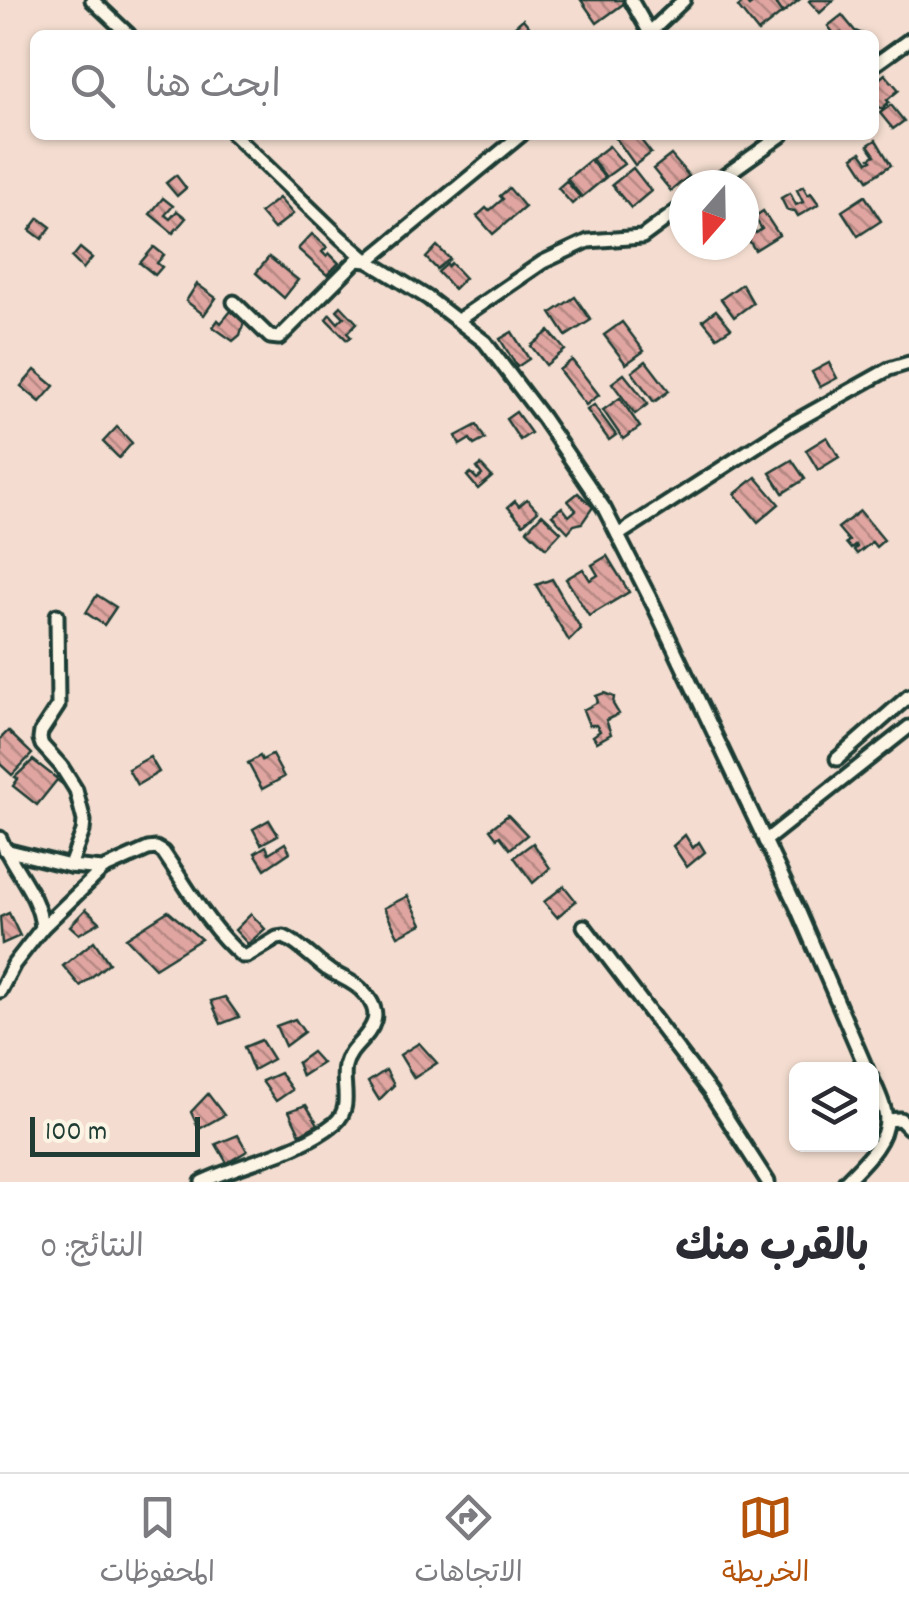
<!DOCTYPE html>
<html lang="ar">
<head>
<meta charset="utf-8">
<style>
	body { margin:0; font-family:Dekko,"Playpen Sans Arabic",sans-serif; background:#f2f2f3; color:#2b2b33; direction:rtl }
	.controls { position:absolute; right:30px; bottom:30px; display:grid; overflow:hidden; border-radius:15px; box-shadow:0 2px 8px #0004 }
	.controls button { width:90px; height:90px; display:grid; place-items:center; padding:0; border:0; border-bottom:2px solid #e1e1e2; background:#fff; color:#2b2b33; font:50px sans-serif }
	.compass { position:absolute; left:669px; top:170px; width:90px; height:90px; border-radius:50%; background:#fff; box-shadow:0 2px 8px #0004; rotate:200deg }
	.scale { position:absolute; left:30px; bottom:25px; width:170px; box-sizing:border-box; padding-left:10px; border:5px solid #1f3d34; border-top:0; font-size:28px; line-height:35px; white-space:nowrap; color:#1f3d34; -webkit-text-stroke:8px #fcf5e5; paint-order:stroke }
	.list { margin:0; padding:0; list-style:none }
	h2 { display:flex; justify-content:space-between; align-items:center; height:130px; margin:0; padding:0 40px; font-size:42px }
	h2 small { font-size:32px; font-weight:400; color:#7c7c81 }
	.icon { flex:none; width:55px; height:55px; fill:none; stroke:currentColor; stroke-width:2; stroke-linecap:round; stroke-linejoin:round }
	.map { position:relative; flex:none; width:909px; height:1182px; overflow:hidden; direction:ltr }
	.search { position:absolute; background:#fff; box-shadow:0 2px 8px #0004; left:30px; right:30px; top:30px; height:110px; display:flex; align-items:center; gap:25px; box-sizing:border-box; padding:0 35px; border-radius:15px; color:#7c7c81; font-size:38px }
	.sheet { height:290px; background:#fff }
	nav { display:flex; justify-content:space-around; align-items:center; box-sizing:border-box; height:140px; border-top:2px solid #e1e1e2; background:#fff; font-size:28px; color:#7c7c81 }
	nav a { display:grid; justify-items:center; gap:5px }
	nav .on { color:#b45309 }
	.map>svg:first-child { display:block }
</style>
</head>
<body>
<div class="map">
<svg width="909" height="1182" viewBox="0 0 909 1182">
	<defs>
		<pattern id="building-back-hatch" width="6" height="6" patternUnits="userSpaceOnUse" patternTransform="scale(2.5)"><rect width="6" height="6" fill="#e0a5a0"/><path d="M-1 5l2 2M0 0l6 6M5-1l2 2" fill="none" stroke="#b58883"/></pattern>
	</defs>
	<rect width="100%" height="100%" fill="#f4ddd0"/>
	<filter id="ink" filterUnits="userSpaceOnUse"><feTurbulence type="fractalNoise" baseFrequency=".01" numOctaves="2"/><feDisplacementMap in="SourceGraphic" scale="20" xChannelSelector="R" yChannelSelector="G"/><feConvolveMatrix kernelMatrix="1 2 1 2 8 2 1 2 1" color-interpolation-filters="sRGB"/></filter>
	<g filter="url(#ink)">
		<g fill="url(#building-back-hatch)" stroke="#1f3d34" stroke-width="2.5">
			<path d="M581,0H625L626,2L597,23Z"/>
			<path d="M757,0H773L782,13L758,32L738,7L745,1L749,6Z"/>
			<path d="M774,0H799L783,13Z"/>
			<path d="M810,0H834L820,13L809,1Z"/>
			<path d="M842,15L855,31L865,35H842L841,33L835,35L828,26Z"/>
			<path d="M523,19L536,35H505Z"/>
			<path d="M885,74L899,90L887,100L889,102L882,109L874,103V79L877,77L879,79Z"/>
			<path d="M891,105L904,121L893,129L880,113Z"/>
			<path d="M618,135H637L651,153L635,165L615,137Z"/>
			<path d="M876,140L891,165L868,180L853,157L861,152L868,162L872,160L870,158L875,155L868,145Z"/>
			<path d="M609,146L624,164L606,177L592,159Z"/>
			<path d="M671,155L689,176L671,191L653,169Z"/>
			<path d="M590,160L605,178L582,197L567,179Z"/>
			<path d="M633,168L651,191L631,208L612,185Z"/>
			<path d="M176,175L186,188L177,196L166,183Z"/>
			<path d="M566,181L580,197L572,204L558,188Z"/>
			<path d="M803,186L808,195L811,193L819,204L798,216L795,211L787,210L781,198L790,193L796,205L803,202L797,190Z"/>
			<path d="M509,188L525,207L493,234L477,216L486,208L489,211L503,199L500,196Z"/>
			<path d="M865,196L881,221L858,236L842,211Z"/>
			<path d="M163,198L173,206L165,215L170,219L177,211L186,218L173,233L150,214Z"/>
			<path d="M279,198L293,214L274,229L260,213Z"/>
			<path d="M763,211L779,235L755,250L744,233V224L748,221L756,233L762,229L754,217Z"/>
			<path d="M39,218L51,227L42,239L30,230Z"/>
			<path d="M312,234L327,247L322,252L326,256L329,253L339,263L327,275L298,249Z"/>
			<path d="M437,246L450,259L437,269L426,258Z"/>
			<path d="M154,247L164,255L157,263L162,267L155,275L140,263Z"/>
			<path d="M80,248L92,258L83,269L72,258Z"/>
			<path d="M269,257L298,280L284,298L256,273Z"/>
			<path d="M451,263L465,278L454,289L438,272L447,264L448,266Z"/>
			<path d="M197,284L216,298L204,315L186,301Z"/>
			<path d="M742,284L753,303L734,317L721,299Z"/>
			<path d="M575,297L591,320L566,336L551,313Z"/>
			<path d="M341,306L357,323L347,333L351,337L347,340L326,319L330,314L338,323L344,317L337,310Z"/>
			<path d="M716,310L731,328L717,337L703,320Z"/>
			<path d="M231,311L244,322L240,335L233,341L213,327L218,320L221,323Z"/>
			<path d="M622,322L644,351L626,364L604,335Z"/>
			<path d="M549,331L565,350L546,365L531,346Z"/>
			<path d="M512,332L529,359L517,367L500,339Z"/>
			<path d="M572,360L599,395L586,405L559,370Z"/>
			<path d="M646,361L669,391L654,402L632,372Z"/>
			<path d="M829,363L837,378L820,387L812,372Z"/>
			<path d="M35,370L54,386L40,402L21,386Z"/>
			<path d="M624,374L648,404L635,414L612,383Z"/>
			<path d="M620,398L640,427L623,439L603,410Z"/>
			<path d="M594,405L616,435L609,440L587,410Z"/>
			<path d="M516,412L531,433L520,440L506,419Z"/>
			<path d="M477,425L485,439L474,445L470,439L460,445L456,436Z"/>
			<path d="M117,427L132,443L119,458L103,442Z"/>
			<path d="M827,437L839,457L818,470L806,450Z"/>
			<path d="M792,460L805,479L783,493L770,473Z"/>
			<path d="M481,465L492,477L478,489L467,476L471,473L477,479L482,475L477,468Z"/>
			<path d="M756,477L779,504L758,522L735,494Z"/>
			<path d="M578,493L593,507L582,523L574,525L568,532L552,515L562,507L569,516L576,510L568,501Z"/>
			<path d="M527,499L538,511L523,524L508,507L515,501L519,506Z"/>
			<path d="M860,511L884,540L876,547L872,542L857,554L854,550L857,547L856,545L851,549L846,543L849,541L838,528Z"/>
			<path d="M542,514L561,532L546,548L527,530Z"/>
			<path d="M607,556L629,592L589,616L566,579L583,569L590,580L598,575L592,565Z"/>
			<path d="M552,579L581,629L569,641L536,585Z"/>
			<path d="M97,595L116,607L104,625L86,613Z"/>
			<path d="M604,693L614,697L613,704L619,714L606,720L611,734L597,742L593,736L600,731L596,725H589L583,710L598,702L596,696Z"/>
			<path d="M8,731L32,754L12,775L0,764V739Z"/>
			<path d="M272,755L284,777L262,789L248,763L260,756L262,760Z"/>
			<path d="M150,757L159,772L137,785L128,769Z"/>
			<path d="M33,760L56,778L58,775L67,783L65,786L57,780L37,805L13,786L18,779L15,777Z"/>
			<path d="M508,815L527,835L510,849L500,836L497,838L490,829Z"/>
			<path d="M269,820L278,835L261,844L253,829Z"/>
			<path d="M685,835L693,848L699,842L705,852L687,867L673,846Z"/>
			<path d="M285,843L290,852L265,869L255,853L266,846L269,853Z"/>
			<path d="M533,843L550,868L533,883L514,857Z"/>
			<path d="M564,886L576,901L557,917L544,902Z"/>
			<path d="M408,896L422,924L398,936L384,908Z"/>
			<path d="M86,909L100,922L79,934L70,926Z"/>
			<path d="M168,911L201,939L155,968L126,938Z"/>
			<path d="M9,913L20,936L2,944L0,917Z"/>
			<path d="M251,914L265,929L248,944L235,930Z"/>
			<path d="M94,941L109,963L80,986L63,966Z"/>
			<path d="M225,997L239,1017L221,1024L211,1001Z"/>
			<path d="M295,1019L304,1032L285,1046L276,1026Z"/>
			<path d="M261,1040L273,1059L253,1070L244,1047Z"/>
			<path d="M419,1043L437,1063L414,1078L400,1055Z"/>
			<path d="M312,1052L322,1063L302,1076L297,1063Z"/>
			<path d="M386,1070L394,1085L379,1100L368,1082Z"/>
			<path d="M280,1073L292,1090L276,1101L262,1081Z"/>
			<path d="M208,1094L224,1115L199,1129L191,1112Z"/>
			<path d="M306,1105L318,1124L300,1134L289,1111Z"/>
			<path d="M238,1135L247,1151L227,1163L216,1144Z"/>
		</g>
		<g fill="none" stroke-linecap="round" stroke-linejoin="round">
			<defs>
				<g id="street">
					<path d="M92,0L129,35"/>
					<path d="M631,0L650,33"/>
					<path d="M647,35L684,0"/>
					<path d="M874,65L909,40"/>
					<path d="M234,135L341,238L368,261L428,298L485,342L542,417L604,508L654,606L798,910L867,1070"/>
					<path d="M712,185L782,135"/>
					<path d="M234,302L270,337L279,338L357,260L368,261L521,135"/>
					<path d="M458,320L543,262L588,241L642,237L684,206"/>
					<path d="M618,535L789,425L889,369L909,363"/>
					<path d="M57,615L58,706L41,732L40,739L42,745L61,766L76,790L84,821L83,831L70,866"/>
					<path d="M837,759L909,696"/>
					<path d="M0,838C12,868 40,895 42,928L14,964L0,991"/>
					<path d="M765,841L909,727"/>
					<path d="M5,850L70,866L103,869L148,849L156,848L163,852C188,888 208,927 242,956H247L277,938L284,937C300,944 312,958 327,969C339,977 356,982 365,994C372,1001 377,1012 374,1021C369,1039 349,1047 345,1066C341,1085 353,1108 335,1123C298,1153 244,1162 202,1182"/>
					<path d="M584,926L710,1092L768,1182"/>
					<path d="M42,928L103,869"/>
					<path d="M886,1120L900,1119L909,1128"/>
					<path d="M845,1182C860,1166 887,1143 886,1119C885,1105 877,1090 872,1079"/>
				</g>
			</defs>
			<use href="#street" stroke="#1f3d34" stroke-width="19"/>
			<use href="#street" stroke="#fcf5e5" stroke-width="11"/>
		</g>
	</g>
</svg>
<div class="controls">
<button><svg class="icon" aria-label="layers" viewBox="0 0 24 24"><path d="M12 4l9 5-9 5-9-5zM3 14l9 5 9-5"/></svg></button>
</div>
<svg class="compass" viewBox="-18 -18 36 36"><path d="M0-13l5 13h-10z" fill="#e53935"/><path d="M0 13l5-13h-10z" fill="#7c7c81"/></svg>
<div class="scale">100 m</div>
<div class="search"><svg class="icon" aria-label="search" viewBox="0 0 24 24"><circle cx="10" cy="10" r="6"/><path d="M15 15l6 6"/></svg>ابحث هنا</div>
</div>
<section class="sheet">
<h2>بالقرب منك<small>النتائج: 0</small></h2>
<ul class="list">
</ul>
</section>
<nav>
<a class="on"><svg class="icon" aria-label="map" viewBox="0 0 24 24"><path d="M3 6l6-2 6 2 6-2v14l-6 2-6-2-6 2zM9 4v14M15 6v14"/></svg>الخريطة</a>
<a><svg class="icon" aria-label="directions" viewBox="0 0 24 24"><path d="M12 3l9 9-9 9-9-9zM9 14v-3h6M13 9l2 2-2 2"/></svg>الاتجاهات</a>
<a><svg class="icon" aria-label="saved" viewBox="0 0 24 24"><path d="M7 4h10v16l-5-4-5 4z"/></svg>المحفوظات</a>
</nav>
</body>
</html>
